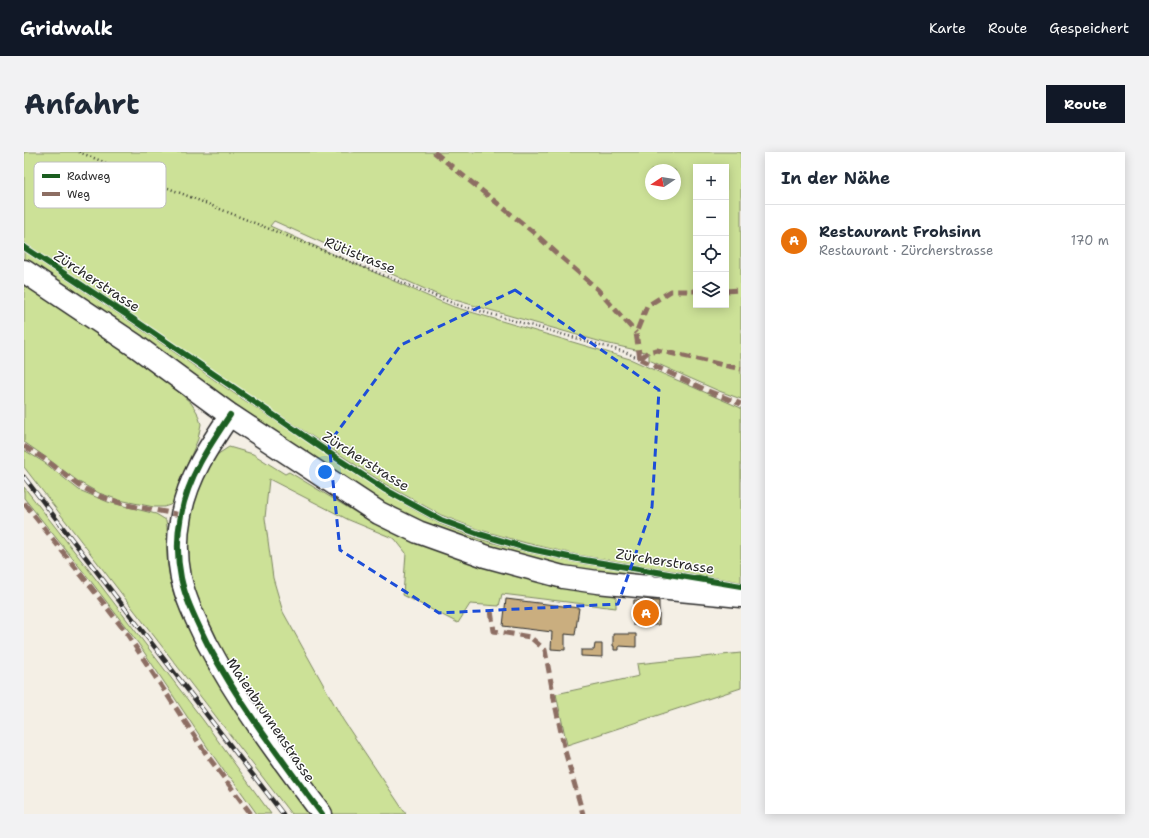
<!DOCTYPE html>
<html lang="de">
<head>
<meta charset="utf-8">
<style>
	body { margin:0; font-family:"Shantell Sans",sans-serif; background:#f2f2f3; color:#1f2937 }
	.controls { position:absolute; right:12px; top:12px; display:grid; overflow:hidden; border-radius:0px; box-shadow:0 2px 10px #0003 }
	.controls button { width:36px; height:36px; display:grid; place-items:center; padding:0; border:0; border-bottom:1px solid #e0e1e3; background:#fff; color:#1f2937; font:20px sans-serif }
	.compass { position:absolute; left:621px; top:12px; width:36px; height:36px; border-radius:50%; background:#fff; box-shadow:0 2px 10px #0003; rotate:258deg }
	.you { position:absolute; left:301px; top:320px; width:14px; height:14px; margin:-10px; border:3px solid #fff; border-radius:50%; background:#1a73e8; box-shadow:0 0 0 6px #1a73e833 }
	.badge { display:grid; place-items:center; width:26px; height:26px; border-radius:50%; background:#111827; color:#fff; font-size:13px; font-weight:700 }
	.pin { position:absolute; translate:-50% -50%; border:2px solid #fff; box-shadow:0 1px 4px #0006 }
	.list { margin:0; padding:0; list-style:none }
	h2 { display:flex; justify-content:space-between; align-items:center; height:52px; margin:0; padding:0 16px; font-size:17px }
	h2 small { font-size:13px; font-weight:400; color:#747a83 }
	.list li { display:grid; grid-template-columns:26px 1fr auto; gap:12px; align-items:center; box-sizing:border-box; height:72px; padding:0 16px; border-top:1px solid #e0e1e3 }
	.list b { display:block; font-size:15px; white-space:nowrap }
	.list p { margin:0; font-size:13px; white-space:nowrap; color:#747a83 }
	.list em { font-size:13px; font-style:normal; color:#747a83 }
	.icon { flex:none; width:22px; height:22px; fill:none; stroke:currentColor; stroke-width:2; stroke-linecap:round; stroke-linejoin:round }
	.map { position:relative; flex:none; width:717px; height:662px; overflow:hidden; border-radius:0px }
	header { display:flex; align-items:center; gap:24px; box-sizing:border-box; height:56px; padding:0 20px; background:#111827; color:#fff }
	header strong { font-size:19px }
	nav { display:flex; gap:22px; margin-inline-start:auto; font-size:14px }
	.intro { display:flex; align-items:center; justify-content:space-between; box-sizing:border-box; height:96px; padding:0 24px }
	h1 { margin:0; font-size:28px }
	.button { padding:10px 18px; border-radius:0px; background:#111827; color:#fff; font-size:14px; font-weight:700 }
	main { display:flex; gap:24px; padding:0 24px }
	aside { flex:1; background:#fff; border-radius:0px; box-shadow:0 2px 10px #0003 }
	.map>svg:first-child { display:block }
</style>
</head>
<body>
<header>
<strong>Gridwalk</strong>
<nav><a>Karte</a><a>Route</a><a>Gespeichert</a></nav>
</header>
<div class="intro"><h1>Anfahrt</h1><a class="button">Route</a></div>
<main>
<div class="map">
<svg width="717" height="662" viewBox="0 0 717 662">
	<rect width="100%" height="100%" fill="#f4efe5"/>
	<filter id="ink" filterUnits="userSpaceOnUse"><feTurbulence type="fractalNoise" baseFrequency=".025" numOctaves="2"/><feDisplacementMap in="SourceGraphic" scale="8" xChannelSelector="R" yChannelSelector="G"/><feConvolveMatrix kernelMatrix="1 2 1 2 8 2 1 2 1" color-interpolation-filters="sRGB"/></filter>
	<g filter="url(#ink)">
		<g fill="#cce197" stroke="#7c8661" fill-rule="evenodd">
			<path d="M0,0H717V247L695,239L625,208V201L581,191L431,148L412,142L250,69L246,74L408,146L430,155L606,207L639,222L717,256V430L554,403L502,391L453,377L417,363L361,332L211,234L106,161L48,123L0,91ZM672,15H702V153H672ZM627,18H651V42H627Z"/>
			<path d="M0,99L102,167L208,240L360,340L387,356L416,372L455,387L503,400L555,411L692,432L577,423L475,401L379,362L345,343L0,109Z"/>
			<path d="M0,128L148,234L167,251L173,260L177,272L174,287L155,332L149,350L146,353L140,355H130L95,348L75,341L55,330L23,306L0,290Z"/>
			<path d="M205,295L229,302L261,322L265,320L341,366L379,385L433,406L494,422L592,441V456L478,442L475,454L446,452L434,471L379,443L382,401L371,387L325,368L245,327L241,366L249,426L259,460L319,568L382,662H307L254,591L194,496L166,430L162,404L163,381L169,350L181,321L191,304Z"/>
			<path d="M0,298L21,311L55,338L84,350L132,362L142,368C144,378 143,388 143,398C143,414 146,431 151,446C159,466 169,485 179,503C210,560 247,611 286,662H267L0,315Z"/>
			<path d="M0,335L68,422L179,568L247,662H233L208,627L202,622L188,602L114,491L66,428L0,346Z"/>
			<path d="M717,501V536L543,593L532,542L615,524L613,512Z"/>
		</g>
		<g fill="#caae7f" stroke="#2b2b2b">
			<path d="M482,447L555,456L551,483L541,482V498L527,497L528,480L479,474Z"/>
			<path d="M610,448L635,449V473H609Z"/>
			<path d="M589,482H612V495L595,494V498H590V494H589Z"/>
			<path d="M571,492H578V505L557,504V498H570Z"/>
		</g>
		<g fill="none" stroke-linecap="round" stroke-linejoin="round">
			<defs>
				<path id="tertiary" d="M206,263C185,294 164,325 157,363C153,383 153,406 157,426C162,449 173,470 183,491C215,552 257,607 298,662"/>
				<path id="secondary" d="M0,119L112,194L206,263L355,361L394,380L461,404L539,425L573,430L717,444"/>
			</defs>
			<use href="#tertiary" stroke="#2b2b2b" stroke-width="23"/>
			<use href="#secondary" stroke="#2b2b2b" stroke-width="25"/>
			<path stroke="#2b2b2b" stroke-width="2.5" stroke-dasharray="1 3" stroke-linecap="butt" d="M55,0L431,152L601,200L616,207"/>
			<use href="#tertiary" stroke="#fff" stroke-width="20"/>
			<use href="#secondary" stroke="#fff" stroke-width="22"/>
			<defs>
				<path id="rail" d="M0,325L259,662"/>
			</defs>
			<use href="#rail" stroke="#2b2b2b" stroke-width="4.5"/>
			<use href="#rail" stroke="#fff" stroke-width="3" stroke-dasharray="9" stroke-linecap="butt"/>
			<g stroke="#8d6e63" stroke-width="5" stroke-dasharray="10 5" stroke-linecap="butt">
				<path d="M410,0L509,80L573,137L612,181"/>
				<path d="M702,139L717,138"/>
				<path d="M616,207L684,239L717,252"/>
				<path d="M616,207L612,181L623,154L647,139H672"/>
				<path d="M616,207L624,200L633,198L717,217"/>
				<path d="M0,294L22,308L56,334L75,344L103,353L157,363"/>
				<path d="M0,351L74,444L101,479L183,603L227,662"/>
				<path d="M467,459L470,479L506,485L521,498L531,552L541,599L559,662"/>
			</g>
			<defs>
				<g id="cycleway">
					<path d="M0,95L103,163L314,307L360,337L417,368L455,382L502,396L554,407L717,434"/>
					<path d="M206,263C185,294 164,325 157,363C153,383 153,406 157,426C162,449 173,470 183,491C215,552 257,607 298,662"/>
				</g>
			</defs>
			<use href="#cycleway" stroke="#fff" stroke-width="8"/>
			<use href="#cycleway" stroke="#1b5e20" stroke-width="6"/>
		</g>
	</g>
	<path fill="none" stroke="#1d4ed8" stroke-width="3" stroke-dasharray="8 5" stroke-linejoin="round" d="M491,138L635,238L628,355L594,452L415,461L316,398L305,291L377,193Z"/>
	<g text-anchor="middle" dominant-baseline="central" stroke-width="3" stroke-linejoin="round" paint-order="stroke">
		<g font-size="14" fill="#2b2b2b" stroke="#fff">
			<text transform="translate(336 103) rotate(22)">Rütistrasse</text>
			<text transform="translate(73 129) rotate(33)">Zürcherstrasse</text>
			<text transform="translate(342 309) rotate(32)">Zürcherstrasse</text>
			<text transform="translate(641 409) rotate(9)">Zürcherstrasse</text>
			<text transform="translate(247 568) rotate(56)">Maienbrunnenstrasse</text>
		</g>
	</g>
	<rect x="10" y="10" width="132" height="46" rx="6" fill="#fff" stroke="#bfbfbf" stroke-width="1"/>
	<rect x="18" y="22" width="18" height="4" fill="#1b5e20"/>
	<rect x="18" y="40" width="18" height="4" fill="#8d6e63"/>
	<g font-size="11" fill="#2b2b2b">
		<text x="43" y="28">Radweg</text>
		<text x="43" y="46">Weg</text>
	</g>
</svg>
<div class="controls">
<button>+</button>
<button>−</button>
<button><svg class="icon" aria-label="locate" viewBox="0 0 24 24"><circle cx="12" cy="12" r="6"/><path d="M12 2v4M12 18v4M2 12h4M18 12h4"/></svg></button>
<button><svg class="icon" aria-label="layers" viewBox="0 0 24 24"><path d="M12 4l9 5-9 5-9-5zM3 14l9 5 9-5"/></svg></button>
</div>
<svg class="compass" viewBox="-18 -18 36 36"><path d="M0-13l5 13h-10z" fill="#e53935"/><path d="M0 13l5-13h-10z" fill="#747a83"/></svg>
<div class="you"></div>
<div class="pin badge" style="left:622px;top:461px;background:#e8710a">A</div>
</div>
<aside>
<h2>In der Nähe<small></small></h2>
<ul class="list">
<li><span class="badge" style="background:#e8710a">A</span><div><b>Restaurant Frohsinn</b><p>Restaurant · Zürcherstrasse</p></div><em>170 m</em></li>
</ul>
</aside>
</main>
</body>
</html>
